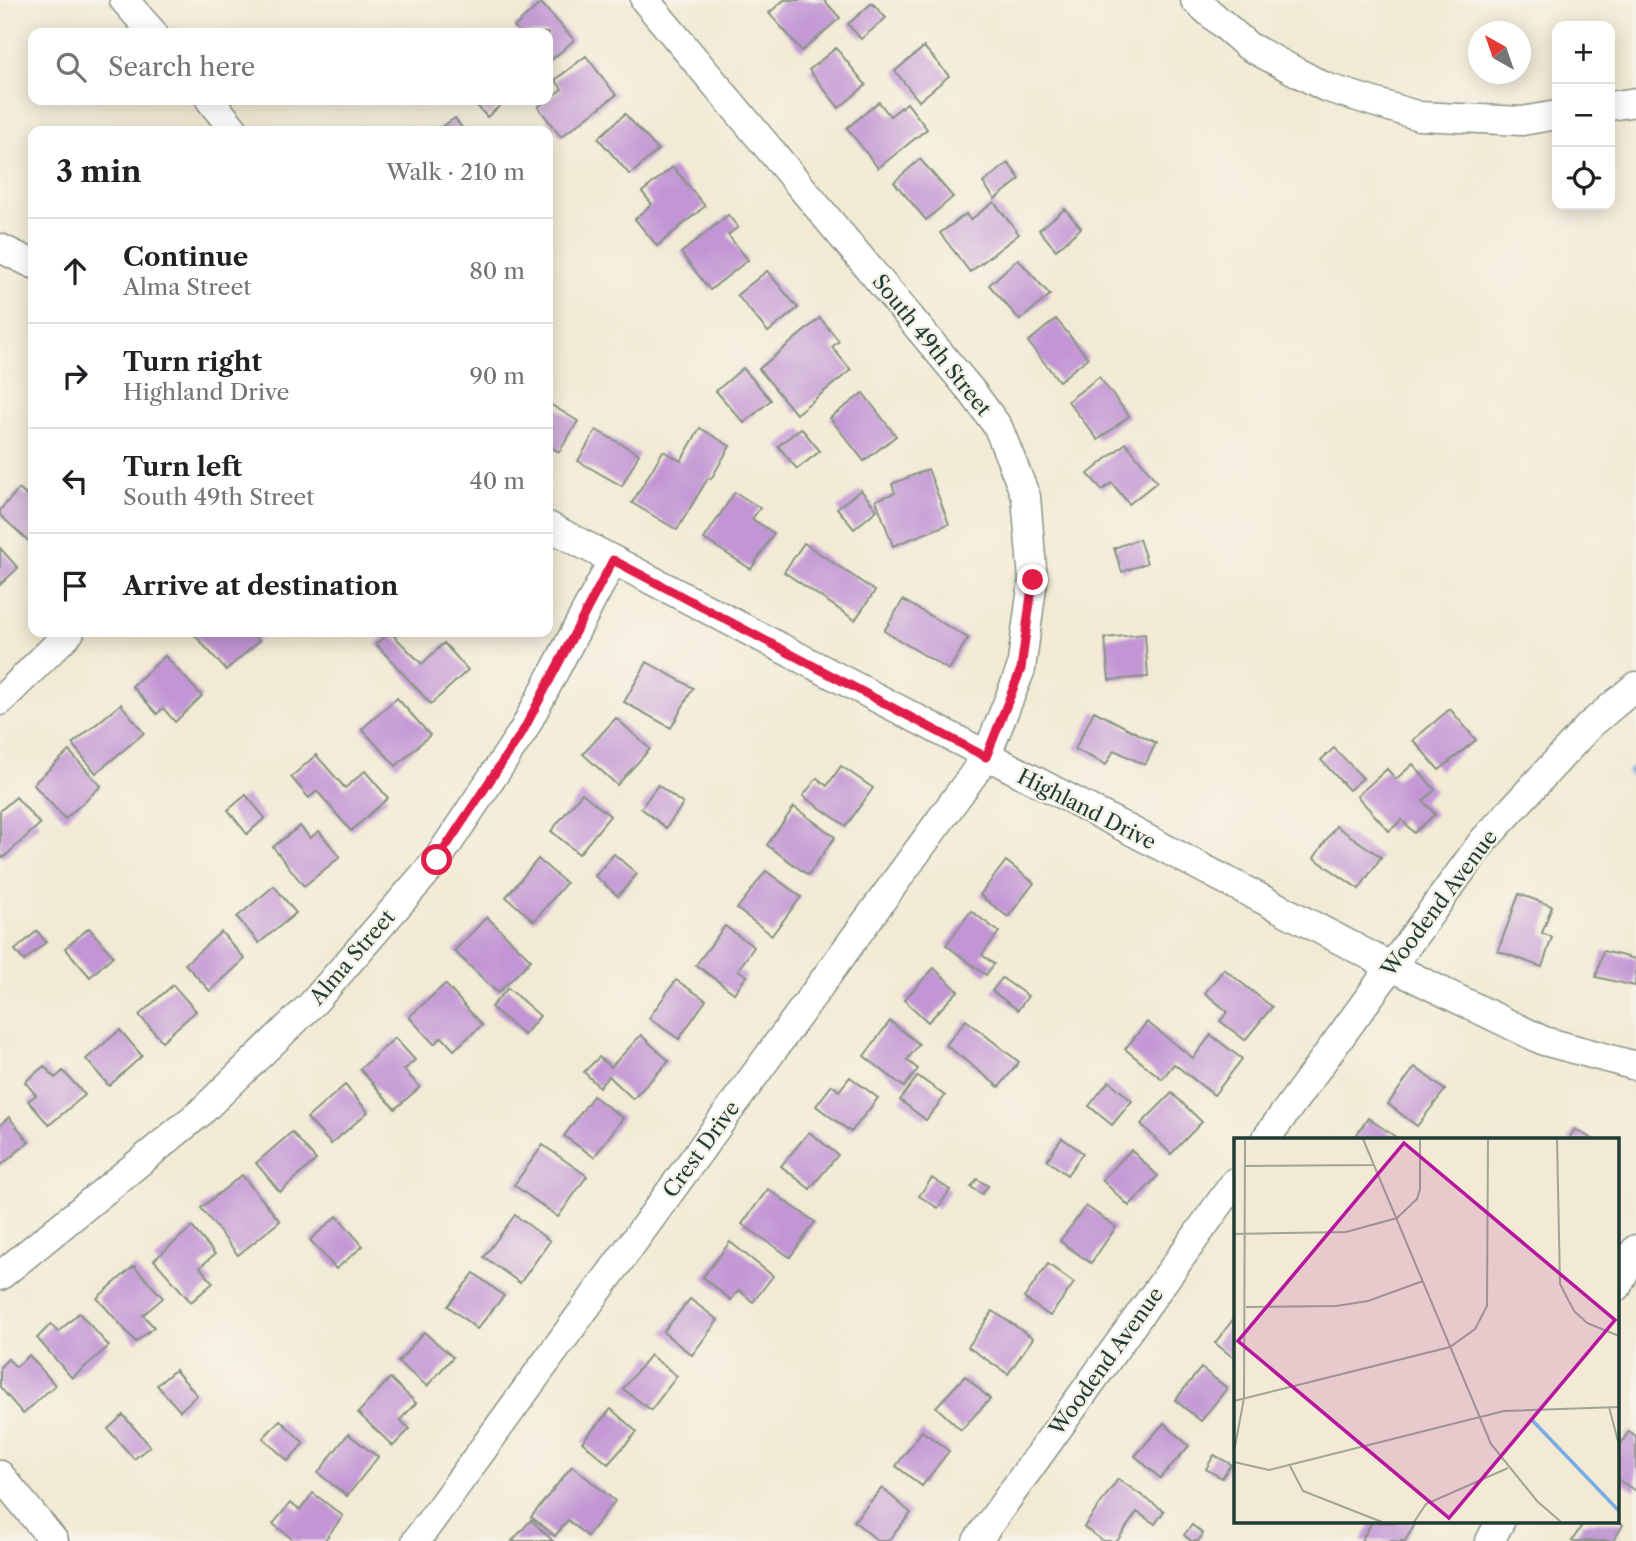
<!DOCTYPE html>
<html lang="en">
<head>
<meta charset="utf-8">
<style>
	body { margin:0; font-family:"Libre Caslon Text",serif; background:#f2f2f2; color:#202124 }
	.controls { position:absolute; right:21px; top:21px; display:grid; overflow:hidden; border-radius:14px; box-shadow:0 4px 18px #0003 }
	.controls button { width:63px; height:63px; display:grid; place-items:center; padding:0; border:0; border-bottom:2px solid #e0e0e0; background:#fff; color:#202124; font:35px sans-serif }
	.compass { position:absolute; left:1468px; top:21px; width:63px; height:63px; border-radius:50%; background:#fff; box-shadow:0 4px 18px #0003; rotate:320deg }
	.stop { position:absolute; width:21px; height:21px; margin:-16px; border:5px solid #e11d48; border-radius:50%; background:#fff }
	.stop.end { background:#e11d48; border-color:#fff; box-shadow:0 2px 7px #0008 }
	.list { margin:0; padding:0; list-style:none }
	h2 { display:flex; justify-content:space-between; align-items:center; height:91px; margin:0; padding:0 28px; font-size:30px }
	h2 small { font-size:23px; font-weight:400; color:#757577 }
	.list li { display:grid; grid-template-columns:46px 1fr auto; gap:21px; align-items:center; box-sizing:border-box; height:105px; padding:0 28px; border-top:2px solid #e0e0e0 }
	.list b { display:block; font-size:26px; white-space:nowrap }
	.list p { margin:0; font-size:23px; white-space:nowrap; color:#757577 }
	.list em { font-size:23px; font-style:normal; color:#757577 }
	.icon { flex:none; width:38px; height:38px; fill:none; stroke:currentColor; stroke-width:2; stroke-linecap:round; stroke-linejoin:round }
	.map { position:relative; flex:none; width:1636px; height:1541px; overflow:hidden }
	.search { position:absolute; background:#fff; box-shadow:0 4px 18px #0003; left:28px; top:28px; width:525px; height:77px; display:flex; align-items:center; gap:18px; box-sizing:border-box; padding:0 24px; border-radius:14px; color:#757577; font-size:26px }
	.panel { position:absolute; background:#fff; box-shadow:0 4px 18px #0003; left:28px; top:126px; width:525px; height:511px; border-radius:14px }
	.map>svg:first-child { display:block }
</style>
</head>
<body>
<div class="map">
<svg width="1636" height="1541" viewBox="0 0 1636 1541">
	<rect width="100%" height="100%" fill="#f7f3e8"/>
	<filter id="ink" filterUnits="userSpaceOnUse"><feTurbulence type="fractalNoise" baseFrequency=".0143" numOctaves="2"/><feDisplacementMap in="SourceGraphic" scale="14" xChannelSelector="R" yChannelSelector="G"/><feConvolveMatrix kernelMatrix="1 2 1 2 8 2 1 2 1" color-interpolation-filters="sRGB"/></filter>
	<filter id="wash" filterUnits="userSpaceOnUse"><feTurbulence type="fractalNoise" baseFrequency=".00686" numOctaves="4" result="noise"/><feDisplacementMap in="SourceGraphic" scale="28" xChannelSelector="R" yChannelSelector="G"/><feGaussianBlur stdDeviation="1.57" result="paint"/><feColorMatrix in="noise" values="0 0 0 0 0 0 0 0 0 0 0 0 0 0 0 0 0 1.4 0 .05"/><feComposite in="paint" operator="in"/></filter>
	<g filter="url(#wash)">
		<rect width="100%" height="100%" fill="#f2ead4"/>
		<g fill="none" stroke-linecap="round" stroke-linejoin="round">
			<path stroke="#78ace5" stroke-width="9" d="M1632,772L1636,773"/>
		</g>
		<g id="blocks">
			<g fill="#c296d4">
				<path d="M784,0H824L840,18L802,51L769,13Z"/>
				<path d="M541,3L574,40L548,63V33H520L514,27Z"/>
				<path d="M872,3L886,18L861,39L848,24Z"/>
				<path d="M924,47L949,76L919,101L895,71Z"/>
				<path d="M836,48L866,85L839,108L809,70Z"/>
				<path d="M586,56L616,95L561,137L538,107L562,89L555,80Z"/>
				<path d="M472,100H507L487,117Z"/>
				<path d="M879,102L890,116L907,103L927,129L878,168L847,128Z"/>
				<path d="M625,114L658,150L630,175L598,138Z"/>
				<path d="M455,118L464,131H435Z"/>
				<path d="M920,159L953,197L926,220L894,182Z"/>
				<path d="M1008,163L1020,179L995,199L983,183Z"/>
				<path d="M673,167L705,206L657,246L635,219L652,204L642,192Z"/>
				<path d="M994,202L1019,234L970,272L940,233L966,214L970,220Z"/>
				<path d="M1065,209L1081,228L1056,250L1039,230Z"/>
				<path d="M728,215L738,227L728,235L748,260L710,290L681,253Z"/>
				<path d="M1018,259L1050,295L1020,320L989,285Z"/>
				<path d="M767,271L798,308L768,332L737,295Z"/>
				<path d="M820,318L839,341L832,347L851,370L796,414L759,369Z"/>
				<path d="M1056,319L1088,358L1059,381L1028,342Z"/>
				<path d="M743,368L771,400L744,423L716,391Z"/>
				<path d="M1099,377L1129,416L1098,440L1068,401Z"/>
				<path d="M863,393L896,436L864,461L830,418Z"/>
				<path d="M548,403L578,421L559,452L548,445Z"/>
				<path d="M700,428L730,446L711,479L708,478L677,530L632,503L663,451L681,461Z"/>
				<path d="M801,428L820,451L797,469L778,446Z"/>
				<path d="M596,430L639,454L622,486L578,461Z"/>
				<path d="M1126,443L1157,482L1129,504L1112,483L1102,490L1088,474Z"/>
				<path d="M928,469L949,524L893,546L876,500L895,493L892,484Z"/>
				<path d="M19,489L27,496L33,489V545L0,515V510Z"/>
				<path d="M861,490L877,510L854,529L837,508Z"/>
				<path d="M735,492L760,508L752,519L774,533L751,569L704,539Z"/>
				<path d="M1139,539L1147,563L1122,572L1114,548Z"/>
				<path d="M804,543L875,591L855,620L784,572Z"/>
				<path d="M0,548L18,568L0,585Z"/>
				<path d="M903,600L968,638L949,670L884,631Z"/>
				<path d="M192,632H250L259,641L226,670Z"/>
				<path d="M390,632L422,664L444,643L468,670L431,704L376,644Z"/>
				<path d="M1145,634L1148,677L1109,680L1105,638Z"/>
				<path d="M165,656L202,696L175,722L163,708L157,714L132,686Z"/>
				<path d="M647,662L693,688L671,728L624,702Z"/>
				<path d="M397,698L430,735L396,766L362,729Z"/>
				<path d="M121,704L144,733L96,773L72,744Z"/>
				<path d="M1450,709L1476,740L1439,770L1413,740Z"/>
				<path d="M1094,711L1156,743L1145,765L1114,750L1106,765L1075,749Z"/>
				<path d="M616,718L650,749L617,785L583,754Z"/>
				<path d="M1334,748L1363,778L1349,790L1321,760Z"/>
				<path d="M69,751L101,786L65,819L33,784Z"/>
				<path d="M316,755L345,788L365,771L388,798L351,831L317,791L309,798L291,777Z"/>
				<path d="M1413,764L1435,790L1423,801L1435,814L1414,833L1402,820L1389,831L1357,796L1387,769L1396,779Z"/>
				<path d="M841,766L873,788L846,826L803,796L817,778L827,786Z"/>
				<path d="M658,785L683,804L666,828L641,808Z"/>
				<path d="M582,793L610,816L579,854L551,831Z"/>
				<path d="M246,795L265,818L247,834L228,810Z"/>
				<path d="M16,797L40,824L3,858L0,854V811Z"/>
				<path d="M794,807L835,837L808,875L767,845Z"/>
				<path d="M300,826L310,838L319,831L340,857L304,886L273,847Z"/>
				<path d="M1336,826L1381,857L1359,889L1314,858Z"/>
				<path d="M614,854L637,874L618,896L595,876Z"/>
				<path d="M538,859L566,883L534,921L506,897Z"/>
				<path d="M1006,861L1034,883L1008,917L980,895Z"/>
				<path d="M766,871L801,897L772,935L737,909Z"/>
				<path d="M274,886L296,913L259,943L237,917Z"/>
				<path d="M1519,894L1552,906L1542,933L1552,937L1542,967L1498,951Z"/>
				<path d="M971,911L999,932L982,955L994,964L986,975L946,945Z"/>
				<path d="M487,917L531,960L498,993L454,951Z"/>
				<path d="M725,926L754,947L738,970L747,976L734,993L696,965Z"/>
				<path d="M89,928L113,956L90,977L65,948Z"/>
				<path d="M37,931L46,942L24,961L15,950Z"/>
				<path d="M221,932L245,959L210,991L185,964Z"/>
				<path d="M1603,951L1636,959L1635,986L1596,977Z"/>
				<path d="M934,968L958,991L928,1022L904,1000Z"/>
				<path d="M1224,969L1272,1007L1245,1040L1220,1021L1228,1012L1205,993Z"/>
				<path d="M1002,978L1028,996L1018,1010L992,991Z"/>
				<path d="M676,980L706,1000L679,1039L649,1018Z"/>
				<path d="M445,984L482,1025L454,1050L442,1037L434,1044L409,1017Z"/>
				<path d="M173,985L196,1011L162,1041L139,1015Z"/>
				<path d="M508,988L540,1016L524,1035L491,1007Z"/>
				<path d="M966,1020L1019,1062L999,1087L946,1045Z"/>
				<path d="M890,1021L919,1044L907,1060L918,1069L904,1087L864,1056Z"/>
				<path d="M1147,1022L1193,1058L1211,1035L1242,1059L1214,1095L1174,1064L1162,1079L1125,1049Z"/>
				<path d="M120,1030L142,1056L109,1086L86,1059Z"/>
				<path d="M641,1035L669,1061L633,1099L609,1076L599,1087L584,1072L599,1057L611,1067Z"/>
				<path d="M395,1038L415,1060L404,1070L420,1087L395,1109L360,1069Z"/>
				<path d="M44,1066L55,1078L63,1071L85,1095L49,1125L28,1101L36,1095L25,1082Z"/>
				<path d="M1415,1067L1445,1090L1417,1126L1388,1104Z"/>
				<path d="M918,1076L945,1096L926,1120L900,1100Z"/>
				<path d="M850,1077L878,1098L851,1132L816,1106L832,1085L839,1091Z"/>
				<path d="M1109,1081L1132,1101L1112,1125L1089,1106Z"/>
				<path d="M345,1085L368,1112L331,1144L307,1118Z"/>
				<path d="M1172,1093L1202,1122L1171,1154L1141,1124Z"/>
				<path d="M593,1096L623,1118L594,1157L564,1136Z"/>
				<path d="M9,1117L29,1142L0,1166V1125Z"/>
				<path d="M1368,1118L1400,1140H1353Z"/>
				<path d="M1575,1129L1594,1140H1568Z"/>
				<path d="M292,1132L316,1160L280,1192L256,1163Z"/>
				<path d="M809,1132L838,1155L810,1189L781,1166Z"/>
				<path d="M1062,1138L1083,1153L1067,1175L1047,1160Z"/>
				<path d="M543,1145L587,1176L558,1217L514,1185Z"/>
				<path d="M1131,1150L1158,1176L1129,1206L1102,1180Z"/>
				<path d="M242,1175L280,1221L238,1255L201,1208Z"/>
				<path d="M932,1178L950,1190L938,1208L919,1196Z"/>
				<path d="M977,1179L988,1186L982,1194L971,1187Z"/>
				<path d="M768,1189L815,1222L790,1257L742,1224Z"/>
				<path d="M1086,1206L1116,1227L1091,1263L1060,1241Z"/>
				<path d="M515,1215L550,1241L520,1283L484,1257Z"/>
				<path d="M337,1216L363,1246L336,1269L310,1240Z"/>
				<path d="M192,1227L215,1254L200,1267L213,1283L191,1302L154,1260Z"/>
				<path d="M730,1242L773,1276L753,1302L739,1290L731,1300L703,1277Z"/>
				<path d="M1048,1264L1074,1283L1050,1316L1024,1298Z"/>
				<path d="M134,1266L163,1298L143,1315L154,1327L136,1342L97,1298Z"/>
				<path d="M474,1273L504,1296L477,1329L448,1306Z"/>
				<path d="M690,1299L718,1320L692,1355L663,1332Z"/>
				<path d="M993,1311L1033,1338L1008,1374L968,1347Z"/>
				<path d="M79,1313L109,1346L72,1378L37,1338L51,1324L58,1332Z"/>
				<path d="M1235,1317V1359L1215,1343Z"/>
				<path d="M424,1332L453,1357L427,1386L398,1362Z"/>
				<path d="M29,1355L55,1385L23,1414L0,1387V1367L8,1359L16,1367Z"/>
				<path d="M650,1355L677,1376L651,1410L623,1389Z"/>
				<path d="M1201,1368L1227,1388L1201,1421L1175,1400Z"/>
				<path d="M175,1370L197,1395L180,1411L157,1385Z"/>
				<path d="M965,1376L990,1399L961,1430L936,1407Z"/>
				<path d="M390,1378L416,1403L400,1420L410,1429L393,1446L358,1413Z"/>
				<path d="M611,1409L637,1432L608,1464L582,1442Z"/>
				<path d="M123,1415L150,1446L134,1459L108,1429Z"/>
				<path d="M280,1420L304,1443L288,1461L263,1438Z"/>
				<path d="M1164,1423L1189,1446L1160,1478L1135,1456Z"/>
				<path d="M922,1431L949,1451L922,1486L896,1466Z"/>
				<path d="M1629,1431L1636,1436V1491L1617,1479V1450Z"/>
				<path d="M348,1434L378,1457L347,1496L318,1473Z"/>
				<path d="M1214,1455L1231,1464L1222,1478L1206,1469Z"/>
				<path d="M572,1466L615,1501L587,1536L568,1520L555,1536L531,1517Z"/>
				<path d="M1118,1479L1164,1511L1155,1524L1137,1512L1117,1541H1103L1084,1527Z"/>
				<path d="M882,1488L911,1513L888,1541H878L854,1521Z"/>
				<path d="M313,1493L343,1516L324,1541H295L273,1524L290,1503L300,1510Z"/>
				<path d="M531,1520L553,1541H512Z"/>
				<path d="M1372,1522H1410L1415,1524L1405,1541H1361Z"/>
				<path d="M1584,1522H1617L1623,1525L1613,1541H1572Z"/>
				<path d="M1192,1525L1203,1534L1198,1541H1191L1184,1535Z"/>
			</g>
		</g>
	</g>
	<g filter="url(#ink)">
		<use href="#blocks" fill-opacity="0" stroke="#889484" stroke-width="2"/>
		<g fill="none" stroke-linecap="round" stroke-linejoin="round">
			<defs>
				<g id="street">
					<path d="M124,0L153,33"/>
					<path d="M1195,0L1248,46L1325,87L1419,116L1522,121L1557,115"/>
					<path d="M210,100L235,131"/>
					<path d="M1610,106L1636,102"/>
					<path d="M0,248L33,264"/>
					<path d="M548,526L1390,966L1544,1041L1636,1066"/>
					<path d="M0,701L70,632"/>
					<path d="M1265,1140L1483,841L1590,725L1636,686"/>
					<path d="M0,1276L200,1113L313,1003L437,860L523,731L613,560"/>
					<path d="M1617,1287L1636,1249"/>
					<path d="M0,1475L54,1541"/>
					<path d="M416,1541L986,757L1021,669L1033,580L1026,497L998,427L973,393L645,0"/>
					<path d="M977,1541L1235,1182"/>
					<path d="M1490,1541L1500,1522"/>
				</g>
			</defs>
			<use href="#street" stroke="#889484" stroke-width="31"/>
			<use href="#street" stroke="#fff" stroke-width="28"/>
		</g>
	</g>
	<g fill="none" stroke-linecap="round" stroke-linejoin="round" filter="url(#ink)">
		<path stroke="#e11d48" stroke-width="9" d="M437,860L523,731L613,560L986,757L1021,669L1033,580"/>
	</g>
	<g text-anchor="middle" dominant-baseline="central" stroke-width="5" stroke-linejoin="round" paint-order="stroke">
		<g font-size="21" fill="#1f3d34" stroke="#f7f3e8">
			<text transform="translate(932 345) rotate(51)">South 49th Street</text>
			<text transform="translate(1087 809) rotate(27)">Highland Drive</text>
			<text transform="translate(1439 903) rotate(-53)">Woodend Avenue</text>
			<text transform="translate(352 957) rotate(-49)">Alma Street</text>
			<text transform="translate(701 1149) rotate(-54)">Crest Drive</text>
			<text transform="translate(1106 1361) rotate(-54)">Woodend Avenue</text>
		</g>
	</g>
	<g transform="translate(1234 1138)">
		<rect width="385" height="385" fill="#f2ead4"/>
		<path fill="none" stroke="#78ace5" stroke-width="3.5" d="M297,281L385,373"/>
		<path fill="none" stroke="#9ea594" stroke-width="2" d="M129,1L257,306L303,363L327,384M323,1L326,146L340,173L353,185L385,198M11,28L139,27M0,96L112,94L163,80L183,61L186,51V1M12,169L102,168L134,163L189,143M0,263L216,209L241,191L253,168L254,1M375,269L385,307M0,314L10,260L11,1M0,324L35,332L270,273L385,269M56,328L69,353L148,384M180,384L192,366L274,330"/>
		<path fill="#b5179e" fill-opacity="0.15" stroke="#b5179e" stroke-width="3.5" d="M170,5L381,182L215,380L4,203Z"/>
		<rect width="385" height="385" fill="none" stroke="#1f3d34" stroke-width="3.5"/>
	</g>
</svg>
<div class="controls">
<button>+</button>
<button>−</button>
<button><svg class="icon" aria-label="locate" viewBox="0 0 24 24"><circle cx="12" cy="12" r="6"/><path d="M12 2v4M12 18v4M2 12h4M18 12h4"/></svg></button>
</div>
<svg class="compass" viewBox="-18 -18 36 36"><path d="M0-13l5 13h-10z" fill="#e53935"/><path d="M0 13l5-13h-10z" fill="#757577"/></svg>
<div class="stop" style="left:437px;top:860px"></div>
<div class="stop end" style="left:1033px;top:580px"></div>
<div class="search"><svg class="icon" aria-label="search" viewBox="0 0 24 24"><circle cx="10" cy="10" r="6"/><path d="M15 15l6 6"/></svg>Search here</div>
<section class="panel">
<h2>3 min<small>Walk · 210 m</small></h2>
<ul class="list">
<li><svg class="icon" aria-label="ahead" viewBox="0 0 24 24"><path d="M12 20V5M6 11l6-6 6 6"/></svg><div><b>Continue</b><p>Alma Street</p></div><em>80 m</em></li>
<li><svg class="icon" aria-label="right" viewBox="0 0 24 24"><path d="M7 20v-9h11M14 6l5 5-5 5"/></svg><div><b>Turn right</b><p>Highland Drive</p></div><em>90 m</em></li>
<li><svg class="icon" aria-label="left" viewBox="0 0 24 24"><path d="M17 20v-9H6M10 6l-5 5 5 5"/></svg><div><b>Turn left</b><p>South 49th Street</p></div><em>40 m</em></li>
<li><svg class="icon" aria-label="arrive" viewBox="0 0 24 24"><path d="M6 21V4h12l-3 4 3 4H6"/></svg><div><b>Arrive at destination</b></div></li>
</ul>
</section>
</div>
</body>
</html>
